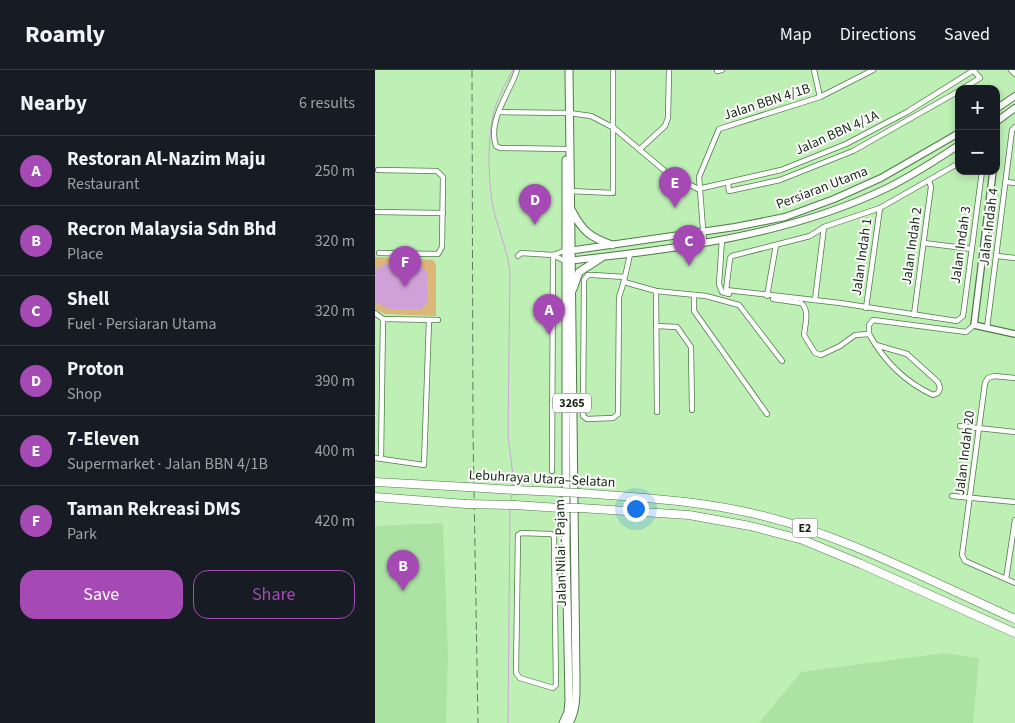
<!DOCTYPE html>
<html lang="en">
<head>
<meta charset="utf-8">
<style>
	body { margin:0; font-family:"Source Sans 3",sans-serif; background:#20242c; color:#f1f3f6 }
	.controls { position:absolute; right:15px; top:15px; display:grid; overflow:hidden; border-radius:10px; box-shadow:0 2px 8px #0003 }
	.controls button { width:45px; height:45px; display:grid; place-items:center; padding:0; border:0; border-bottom:1px solid #363941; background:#171b24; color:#f1f3f6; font:25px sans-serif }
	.you { position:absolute; left:260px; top:438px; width:18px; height:18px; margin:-12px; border:4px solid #fff; border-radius:50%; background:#1a73e8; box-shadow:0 0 0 8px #1a73e833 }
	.badge { display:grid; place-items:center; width:32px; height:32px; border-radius:50%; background:#a54ab5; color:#fff; font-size:16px; font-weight:700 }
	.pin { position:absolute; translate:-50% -41px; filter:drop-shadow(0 1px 2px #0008) }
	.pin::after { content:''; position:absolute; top:26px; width:18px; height:15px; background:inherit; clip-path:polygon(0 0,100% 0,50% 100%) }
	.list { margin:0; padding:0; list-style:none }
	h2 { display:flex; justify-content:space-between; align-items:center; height:65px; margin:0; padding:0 20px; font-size:21px }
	h2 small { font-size:16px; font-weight:400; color:#9ea1a6 }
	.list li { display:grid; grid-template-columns:32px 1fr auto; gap:15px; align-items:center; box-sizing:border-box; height:70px; padding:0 20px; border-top:1px solid #363941 }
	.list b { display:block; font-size:19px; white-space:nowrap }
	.list p { margin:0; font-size:16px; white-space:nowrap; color:#9ea1a6 }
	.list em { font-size:16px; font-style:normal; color:#9ea1a6 }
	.actions { display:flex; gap:10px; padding:15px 20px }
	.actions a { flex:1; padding:11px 0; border:1px solid #a54ab5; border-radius:15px; text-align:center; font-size:18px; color:#a54ab5 }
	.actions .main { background:#a54ab5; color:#fff }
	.map { position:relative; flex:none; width:640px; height:653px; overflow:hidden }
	header { display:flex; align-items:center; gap:30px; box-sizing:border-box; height:70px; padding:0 25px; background:#171b24; border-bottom:1px solid #363941 }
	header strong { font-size:24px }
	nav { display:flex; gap:28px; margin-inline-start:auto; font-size:18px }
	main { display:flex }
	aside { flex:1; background:#171b24 }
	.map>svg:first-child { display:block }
</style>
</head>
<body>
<header>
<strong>Roamly</strong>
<nav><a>Map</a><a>Directions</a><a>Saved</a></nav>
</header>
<main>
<aside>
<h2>Nearby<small>6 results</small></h2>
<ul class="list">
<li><span class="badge">A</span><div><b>Restoran Al-Nazim Maju</b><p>Restaurant</p></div><em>250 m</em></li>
<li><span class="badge">B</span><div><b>Recron Malaysia Sdn Bhd</b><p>Place</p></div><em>320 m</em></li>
<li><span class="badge">C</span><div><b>Shell</b><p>Fuel · Persiaran Utama</p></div><em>320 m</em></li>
<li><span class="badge">D</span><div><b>Proton</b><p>Shop</p></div><em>390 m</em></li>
<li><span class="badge">E</span><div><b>7-Eleven</b><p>Supermarket · Jalan BBN 4/1B</p></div><em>400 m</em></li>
<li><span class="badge">F</span><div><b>Taman Rekreasi DMS</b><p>Park</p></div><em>420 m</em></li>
</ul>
<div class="actions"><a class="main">Save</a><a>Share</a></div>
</aside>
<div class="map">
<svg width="640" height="653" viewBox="0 0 640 653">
	<rect width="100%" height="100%" fill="#bef0b6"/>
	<g fill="#ade2a5">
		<path d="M68,453L73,586L71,653H0V456Z"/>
		<path d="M569,583L604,588L598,653H384L426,602Z"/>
	</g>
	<path fill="#dab778" d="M0,187L58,190L61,194V246L10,244L0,239Z"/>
	<path fill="#d0a1d8" d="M9,194H44L53,203L52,233L46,239H15L0,232V201Z"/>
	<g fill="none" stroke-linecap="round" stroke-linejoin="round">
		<g stroke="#d0a1d8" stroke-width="1">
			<path d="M137,417L138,406L133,365L135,202C132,177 121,155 117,131C113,105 112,60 121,35C125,23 132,11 138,0"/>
			<path d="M136,432L137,424"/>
			<path d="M133,653L135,439"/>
		</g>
		<defs>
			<g id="minor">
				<path d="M142,0C135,23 112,50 121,76L125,78L191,79"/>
				<path d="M439,0L445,27"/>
				<path d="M636,0L640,4"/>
				<path d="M342,1L347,0"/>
				<path d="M587,19L605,8L599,1"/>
				<path d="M124,42L194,43L216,46L239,58L291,102L323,119L406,100L471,74L532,42L599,0"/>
				<path d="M265,79L290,56L293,48L294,0"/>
				<path d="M3,100L62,101L68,107L67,177L63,184L4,183"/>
				<path d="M631,112L640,113"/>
				<path d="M353,113L354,121L405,110L478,81L584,21"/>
				<path d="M195,121L238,123V0"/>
				<path d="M0,142L68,143"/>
				<path d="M449,157L435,166L357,186L355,188L351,220L465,233L582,251L588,246L607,101"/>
				<path d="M347,169L344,214L347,222L354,224"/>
				<path d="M329,172L324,107L344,59L445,27L498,0"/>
				<path d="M549,173L597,179"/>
				<path d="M178,185L190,191"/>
				<path d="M143,186L146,183L178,185L189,181"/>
				<path d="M622,186L640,188"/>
				<path d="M250,207L218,205H213L209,210L208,346L212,349L238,348L243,344L244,227C249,213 252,199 255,184"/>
				<path d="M249,212L281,221L331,226L364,235L407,291"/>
				<path d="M281,221L282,342"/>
				<path d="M319,225V241L392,344"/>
				<path d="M392,226L401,175"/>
				<path d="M398,229L426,233C435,240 430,255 429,265L440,283L446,285L465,276L480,265L494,264C509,291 530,312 558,325L563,323L565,318L563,312L532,284L501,275"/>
				<path d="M440,230L449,157L505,138L584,93"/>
				<path d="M491,238L505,138"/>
				<path d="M0,243L8,249L63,250"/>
				<path d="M539,245L552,146L556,117L554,110"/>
				<path d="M281,256L302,257L316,277L317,340"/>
				<path d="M612,258L637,60L640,57"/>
				<path d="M494,264V255L498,250L591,262L599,255"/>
				<path d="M640,308L619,306L613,308L610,313L587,485L590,491L640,513"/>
				<path d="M177,330H190"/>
				<path d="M585,356L640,362"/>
				<path d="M0,388L49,395L54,250"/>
				<path d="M6,388L8,249"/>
				<path d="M177,401L178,185"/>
				<path d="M577,426L640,432"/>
				<path d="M146,463L176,464L179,466L181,615L178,618L145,608L141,603L143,465Z"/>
				<path d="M631,509L640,450"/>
			</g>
			<path id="tertiary" d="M618,101L599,255L640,264"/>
			<g id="secondary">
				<path d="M621,39L640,26"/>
				<path d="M621,52L640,38"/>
				<path d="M193,181L360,157L410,147L459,129L506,108L584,63"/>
				<path d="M192,191C300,179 413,166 512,118C537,106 561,90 584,75"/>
			</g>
			<g id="primary">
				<path d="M194,0L201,608C201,624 202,639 194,653"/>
				<path d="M197,141C208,162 215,167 237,175"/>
				<path d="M198,219L204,202L226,188"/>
				<path d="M188,653L193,642L194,630L191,476V90"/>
			</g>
			<g id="motorway">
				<path d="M0,412L92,417"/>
				<path d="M140,420L185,422"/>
				<path d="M205,423C275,428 346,432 414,453C492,477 566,516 640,549"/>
				<path d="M0,427L91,434"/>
				<path d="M140,435L185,438"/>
				<path d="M205,438L314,445L375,456L428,470L486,494L640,563"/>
			</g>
		</defs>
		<use href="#minor" stroke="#4f7b48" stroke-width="6"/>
		<use href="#tertiary" stroke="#4f7b48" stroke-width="8"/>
		<use href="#secondary" stroke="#4f7b48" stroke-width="8"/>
		<use href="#primary" stroke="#4f7b48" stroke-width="9"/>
		<use href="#motorway" stroke="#4f7b48" stroke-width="9"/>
		<use href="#minor" stroke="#fff" stroke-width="4.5"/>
		<use href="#tertiary" stroke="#fff" stroke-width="5.5"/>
		<use href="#secondary" stroke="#fff" stroke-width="6"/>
		<use href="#primary" stroke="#fff" stroke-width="7"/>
		<use href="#motorway" stroke="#fff" stroke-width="8"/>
		<path stroke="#5f7e59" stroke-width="1" stroke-dasharray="8 4" stroke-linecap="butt" d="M97,0L98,363L103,653"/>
		<defs>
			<g id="motorway-bridge">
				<path d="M92,417L140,420"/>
				<path d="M185,422L205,423"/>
				<path d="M91,434L140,435"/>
				<path d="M185,438H205"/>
			</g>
		</defs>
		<use href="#motorway-bridge" stroke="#4f7b48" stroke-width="9" stroke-linecap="butt"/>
		<use href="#motorway-bridge" stroke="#fff" stroke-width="8"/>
	</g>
	<g text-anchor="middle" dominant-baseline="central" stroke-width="4" stroke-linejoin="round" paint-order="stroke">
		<g fill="#fff" stroke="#5b6859" stroke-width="1">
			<rect x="178" y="323.5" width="38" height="19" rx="4"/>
			<rect x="417.5" y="448.5" width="25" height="19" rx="4"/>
		</g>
		<g font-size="12" font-weight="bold" fill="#152712">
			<text x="197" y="333">3265</text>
			<text x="430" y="458">E2</text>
		</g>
		<g font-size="14" fill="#152712" stroke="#fff">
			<text transform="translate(392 32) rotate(-18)">Jalan BBN 4/1B</text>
			<text transform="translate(462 63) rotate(-24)">Jalan BBN 4/1A</text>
			<text transform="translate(447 118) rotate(-21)">Persiaran Utama</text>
			<text transform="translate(614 157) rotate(-83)">Jalan Indah 4</text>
			<text transform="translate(586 175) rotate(-82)">Jalan Indah 3</text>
			<text transform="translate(537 176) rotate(-82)">Jalan Indah 2</text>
			<text transform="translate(487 187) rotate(-82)">Jalan Indah 1</text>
			<text transform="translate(590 383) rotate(-83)">Jalan Indah 20</text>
			<text transform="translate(167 409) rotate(3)">Lebuhraya Utara–Selatan</text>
			<text transform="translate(186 483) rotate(-91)">Jalan Nilai - Pajam</text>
		</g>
	</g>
</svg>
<div class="controls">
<button>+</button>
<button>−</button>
</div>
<div class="you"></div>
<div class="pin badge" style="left:174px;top:265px">A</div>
<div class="pin badge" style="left:28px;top:521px">B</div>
<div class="pin badge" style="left:314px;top:196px">C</div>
<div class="pin badge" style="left:160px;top:155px">D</div>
<div class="pin badge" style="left:300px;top:138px">E</div>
<div class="pin badge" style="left:30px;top:217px">F</div>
</div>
</main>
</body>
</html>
